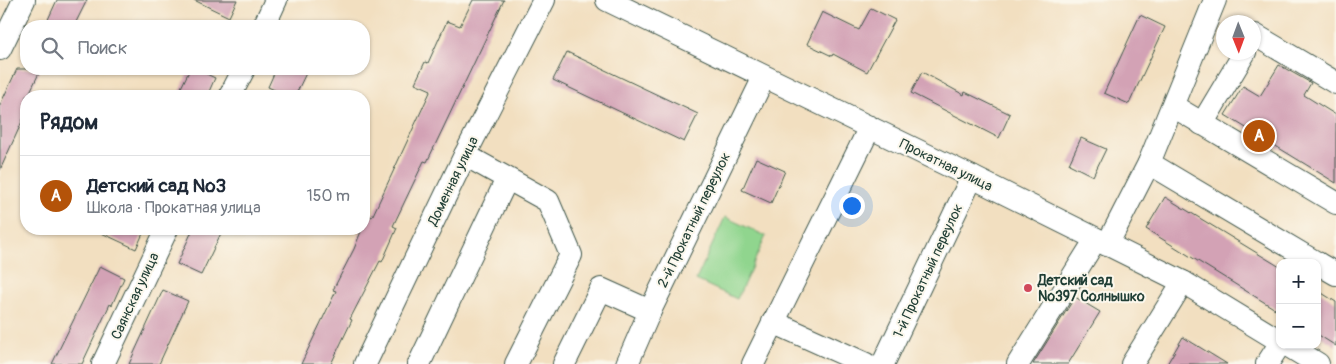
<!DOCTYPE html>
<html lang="ru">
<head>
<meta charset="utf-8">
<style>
	body { margin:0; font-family:Pangolin,sans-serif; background:#f6f6f7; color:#1f2937 }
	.controls { position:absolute; right:15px; bottom:15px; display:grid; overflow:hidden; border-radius:10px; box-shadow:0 1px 4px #0004 }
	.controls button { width:45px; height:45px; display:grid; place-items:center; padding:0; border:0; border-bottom:1px solid #e0e1e3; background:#fff; color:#1f2937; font:25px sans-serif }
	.compass { position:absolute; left:1216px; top:15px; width:45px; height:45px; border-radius:50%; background:#fff; box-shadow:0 1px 4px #0004; rotate:179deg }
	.you { position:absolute; left:851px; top:205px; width:18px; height:18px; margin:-12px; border:4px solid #fff; border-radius:50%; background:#1a73e8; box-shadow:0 0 0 8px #1a73e833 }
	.badge { display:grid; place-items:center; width:32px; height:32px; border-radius:50%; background:#b45309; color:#fff; font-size:16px; font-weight:700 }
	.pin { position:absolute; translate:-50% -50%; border:2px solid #fff; box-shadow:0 1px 5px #0006 }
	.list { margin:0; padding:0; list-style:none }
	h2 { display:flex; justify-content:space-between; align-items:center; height:65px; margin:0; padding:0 20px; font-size:21px }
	h2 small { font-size:16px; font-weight:400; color:#747a83 }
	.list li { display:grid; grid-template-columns:32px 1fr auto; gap:15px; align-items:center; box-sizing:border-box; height:80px; padding:0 20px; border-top:1px solid #e0e1e3 }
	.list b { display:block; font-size:19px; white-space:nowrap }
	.list p { margin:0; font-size:16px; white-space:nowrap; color:#747a83 }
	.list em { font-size:16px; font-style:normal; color:#747a83 }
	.icon { flex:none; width:28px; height:28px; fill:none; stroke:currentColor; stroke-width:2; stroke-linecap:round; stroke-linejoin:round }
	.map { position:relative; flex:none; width:1336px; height:364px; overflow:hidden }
	.search { position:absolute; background:#fff; box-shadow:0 1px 4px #0004; left:20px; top:20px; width:350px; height:55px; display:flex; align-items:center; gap:12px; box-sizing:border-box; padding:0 18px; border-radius:20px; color:#747a83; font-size:19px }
	.panel { position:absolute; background:#fff; box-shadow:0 1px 4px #0004; left:20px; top:90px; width:350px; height:145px; border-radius:20px }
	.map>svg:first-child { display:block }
</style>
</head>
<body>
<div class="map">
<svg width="1336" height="364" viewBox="0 0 1336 364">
	<rect width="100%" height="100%" fill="#fbf7ec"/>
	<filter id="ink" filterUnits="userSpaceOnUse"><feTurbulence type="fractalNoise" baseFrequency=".02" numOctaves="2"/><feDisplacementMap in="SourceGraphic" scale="10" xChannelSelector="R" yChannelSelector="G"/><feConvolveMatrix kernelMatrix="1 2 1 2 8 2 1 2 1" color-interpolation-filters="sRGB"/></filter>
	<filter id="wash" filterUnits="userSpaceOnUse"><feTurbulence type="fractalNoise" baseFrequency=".0096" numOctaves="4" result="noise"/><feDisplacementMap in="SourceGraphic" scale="20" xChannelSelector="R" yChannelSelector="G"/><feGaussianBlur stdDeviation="1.12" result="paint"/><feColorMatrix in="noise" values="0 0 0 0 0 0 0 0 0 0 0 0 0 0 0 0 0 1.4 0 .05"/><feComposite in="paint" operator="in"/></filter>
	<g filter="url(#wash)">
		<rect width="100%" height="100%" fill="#f2dfc0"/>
		<path fill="#90d58e" stroke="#588961" d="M725,217L766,236L737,299L696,280Z"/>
		<g id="blocks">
			<g fill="#d3a2b5">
				<path d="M57,0H87L74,26H45Z"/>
				<path d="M194,0H237L229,17Z"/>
				<path d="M473,0H504L427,162L424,161L393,226L397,228L382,262L380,261L350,319L352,320L331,364H301L336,291L333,290L354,249L362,229H364V225L368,215L372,217L431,90L415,83L425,62L428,63L447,21L460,26Z"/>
				<path d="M871,8L895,20L867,72L833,54L832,56L807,44L822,12L859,30Z"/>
				<path d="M1140,15L1165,27L1129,104L1104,93Z"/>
				<path d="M567,52L698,114L684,142L553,80Z"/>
				<path d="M1279,65L1311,83L1304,95L1336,115V183L1225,115L1243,86L1260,96Z"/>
				<path d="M17,69H41L28,96H26V113L0,170V105Z"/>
				<path d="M190,69H196L215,78L207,96H177Z"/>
				<path d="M276,69H308L295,96H288L268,87Z"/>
				<path d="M922,72L964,95L965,92L1010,114L999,138L911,93Z"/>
				<path d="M1081,138L1106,149L1093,176L1069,164Z"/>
				<path d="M756,158L785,171L771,203L742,190Z"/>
				<path d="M1165,197L1280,267V312L1146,229Z"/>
				<path d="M93,229H145L136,249Z"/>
				<path d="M193,229H223L201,275L177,264Z"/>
				<path d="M100,266L124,278L112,305L110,304L82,364H52Z"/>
				<path d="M163,290L188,301L159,364H129Z"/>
				<path d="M1317,290L1336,302V346L1317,334Z"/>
				<path d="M1075,297L1100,312L1068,364H1033Z"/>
				<path d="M1183,337L1227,364H1167Z"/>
			</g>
		</g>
	</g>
	<g filter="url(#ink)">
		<use href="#blocks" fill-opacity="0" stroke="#3f5549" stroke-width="1"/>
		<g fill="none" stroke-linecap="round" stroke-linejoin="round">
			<defs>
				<g id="minor">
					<path d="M607,0L972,177L1183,282L1280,341"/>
					<path d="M264,26L276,0"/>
					<path d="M1254,38L1255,35L1336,83"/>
					<path d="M0,49L24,0"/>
					<path d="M230,96L244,69"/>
					<path d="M1173,106L1336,203"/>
					<path d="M1202,124L1245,52"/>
					<path d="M465,155L548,201L571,255L516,364"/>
					<path d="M1149,163L1317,263"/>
					<path d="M1107,245L1149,163L1215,0"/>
					<path d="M1317,263L1336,274"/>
					<path d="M773,322L866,364"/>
					<path d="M1287,345L1318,364"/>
					<path d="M103,364L167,229"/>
					<path d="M365,364L465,155L544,0"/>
					<path d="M419,364L507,179"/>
					<path d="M564,364L601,289L650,311"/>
					<path d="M627,364L650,311L764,77"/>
					<path d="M753,364L870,127"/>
					<path d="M883,364L972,177"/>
					<path d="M1018,364L1096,239"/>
					<path d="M1132,364L1183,282"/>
					<path d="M1267,364L1280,344"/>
				</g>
			</defs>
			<use href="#minor" stroke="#3f5549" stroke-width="24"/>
			<use href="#minor" stroke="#fff" stroke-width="22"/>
		</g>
	</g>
	<circle fill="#d1495b" stroke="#fbf7ec" stroke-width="2" cx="1028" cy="288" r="5"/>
	<g text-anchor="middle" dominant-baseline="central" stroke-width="4" stroke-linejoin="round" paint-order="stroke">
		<g font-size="14" fill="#1f3d34" stroke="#fbf7ec">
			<text transform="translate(946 165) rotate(26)">Прокатная улица</text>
			<text transform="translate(453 181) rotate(-64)">Доменная улица</text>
			<text transform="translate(694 220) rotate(-64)">2-й Прокатный переулок</text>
			<text transform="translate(928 271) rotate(-65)">1-й Прокатный переулок</text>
			<text transform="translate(135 296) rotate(-65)">Саянская улица</text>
		</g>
		<g font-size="14" font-weight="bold" fill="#1f3d34" stroke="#fbf7ec" text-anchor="start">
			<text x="1038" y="280">Детский сад<tspan x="1038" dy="16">№397 Солнышко</tspan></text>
		</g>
	</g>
</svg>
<div class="controls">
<button>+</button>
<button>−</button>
</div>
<svg class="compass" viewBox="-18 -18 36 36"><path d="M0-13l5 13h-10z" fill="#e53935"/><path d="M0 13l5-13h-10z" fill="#747a83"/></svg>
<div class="you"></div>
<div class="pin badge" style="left:1259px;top:136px">A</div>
<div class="search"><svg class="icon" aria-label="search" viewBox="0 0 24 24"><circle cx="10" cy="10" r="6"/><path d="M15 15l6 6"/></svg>Поиск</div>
<section class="panel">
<h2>Рядом<small></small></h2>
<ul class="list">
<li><span class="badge">A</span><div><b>Детский сад №3</b><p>Школа · Прокатная улица</p></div><em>150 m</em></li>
</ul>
</section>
</div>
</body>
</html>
